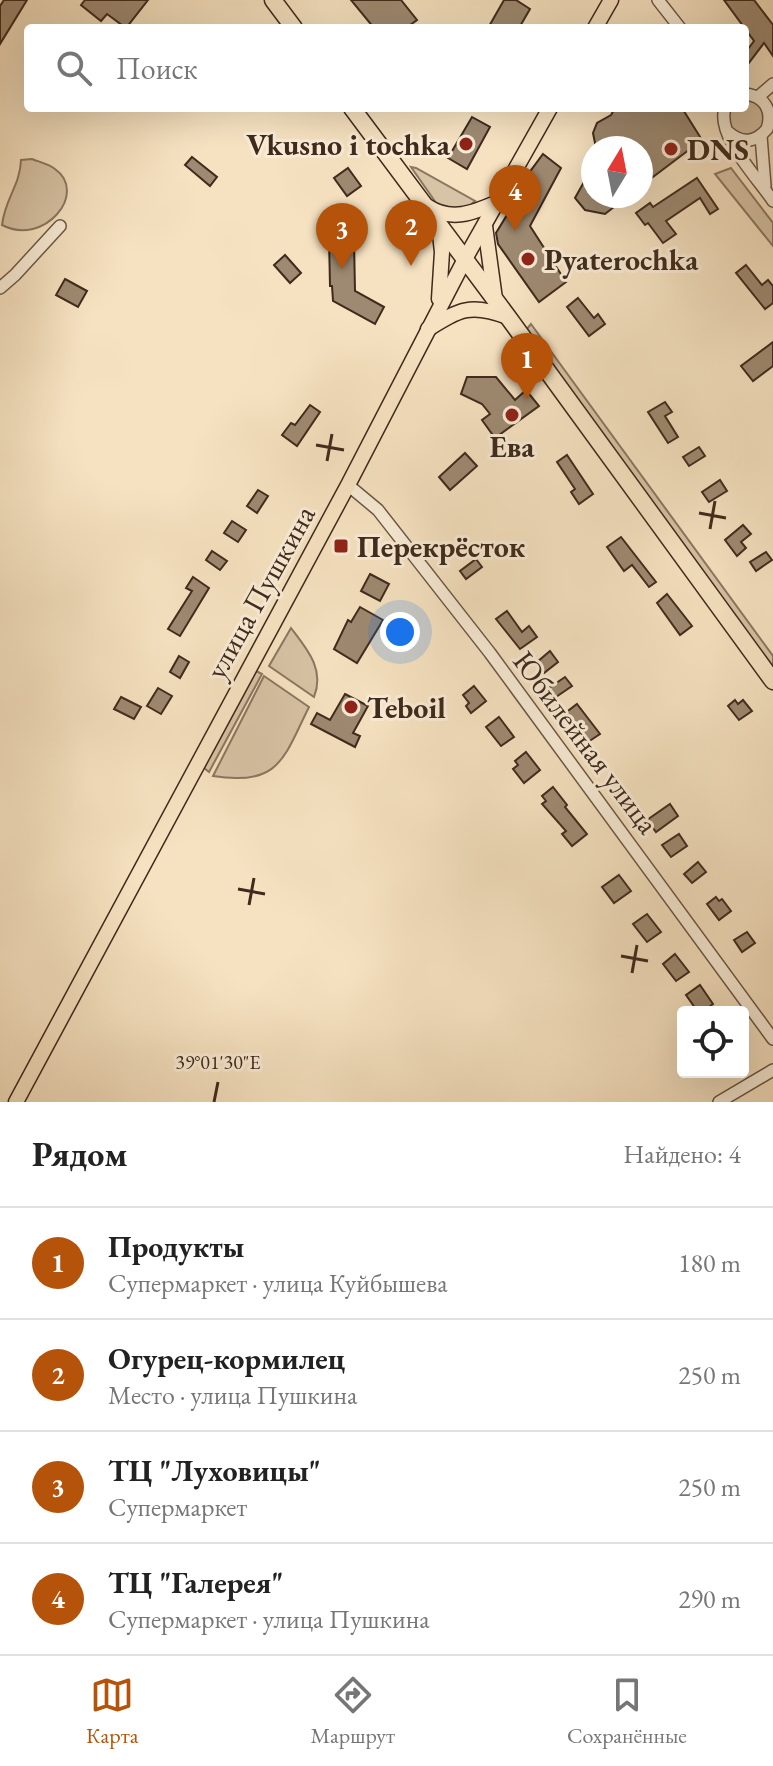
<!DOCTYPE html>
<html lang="ru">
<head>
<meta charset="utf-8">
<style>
	body { margin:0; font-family:"EB Garamond",serif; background:#f2f2f2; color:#222 }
	.controls { position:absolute; right:24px; bottom:24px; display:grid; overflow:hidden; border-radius:8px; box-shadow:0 8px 32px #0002 }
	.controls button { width:72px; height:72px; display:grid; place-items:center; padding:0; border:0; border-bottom:2px solid #e0e0e0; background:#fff; color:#222; font:40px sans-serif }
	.compass { position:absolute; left:581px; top:136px; width:72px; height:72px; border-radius:50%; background:#fff; box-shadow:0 8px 32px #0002; rotate:10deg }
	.you { position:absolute; left:400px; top:632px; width:28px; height:28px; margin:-20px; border:6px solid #fff; border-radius:50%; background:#1a73e8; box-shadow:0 0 0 12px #1a73e833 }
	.badge { display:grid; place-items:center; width:52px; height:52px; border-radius:50%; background:#b45309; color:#fff; font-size:26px; font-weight:700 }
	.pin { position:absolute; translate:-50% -66px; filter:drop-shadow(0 2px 4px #0008) }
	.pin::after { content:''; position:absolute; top:42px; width:28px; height:24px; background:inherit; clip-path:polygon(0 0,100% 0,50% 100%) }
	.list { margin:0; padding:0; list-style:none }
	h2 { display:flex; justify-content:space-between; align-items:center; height:104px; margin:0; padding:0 32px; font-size:34px }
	h2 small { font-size:26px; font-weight:400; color:#767676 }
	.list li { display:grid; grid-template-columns:52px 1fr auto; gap:24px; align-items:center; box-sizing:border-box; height:112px; padding:0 32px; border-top:2px solid #e0e0e0 }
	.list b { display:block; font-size:30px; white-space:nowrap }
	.list p { margin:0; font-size:26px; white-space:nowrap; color:#767676 }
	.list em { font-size:26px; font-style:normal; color:#767676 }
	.icon { flex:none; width:44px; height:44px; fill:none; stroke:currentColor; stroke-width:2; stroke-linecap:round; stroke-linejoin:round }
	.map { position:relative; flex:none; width:773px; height:1102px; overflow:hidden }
	.search { position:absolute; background:#fff; box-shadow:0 8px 32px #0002; left:24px; right:24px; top:24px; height:88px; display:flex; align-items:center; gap:20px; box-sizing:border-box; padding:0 28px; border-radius:8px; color:#767676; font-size:30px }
	.sheet { height:552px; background:#fff }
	nav { display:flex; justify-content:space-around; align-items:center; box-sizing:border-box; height:112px; border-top:2px solid #e0e0e0; background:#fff; font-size:22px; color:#767676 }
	nav a { display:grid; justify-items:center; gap:4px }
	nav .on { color:#b45309 }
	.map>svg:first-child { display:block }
</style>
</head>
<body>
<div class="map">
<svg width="773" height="1102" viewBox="0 0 773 1102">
	<rect width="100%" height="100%" fill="#f6e2c1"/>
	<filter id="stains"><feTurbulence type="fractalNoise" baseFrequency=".0025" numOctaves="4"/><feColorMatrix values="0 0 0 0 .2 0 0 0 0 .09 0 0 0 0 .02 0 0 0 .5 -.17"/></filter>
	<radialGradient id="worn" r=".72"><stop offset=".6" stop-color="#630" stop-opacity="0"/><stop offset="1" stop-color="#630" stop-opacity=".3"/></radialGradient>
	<g fill="#d7c3a5" stroke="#8b7660" stroke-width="2">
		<path d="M745,99L757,102L765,114L762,128C748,137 744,137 730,127L728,113L730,108H745Z"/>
		<path d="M32,159C39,162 49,164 55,169C89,193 44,247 2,225C5,198 20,186 21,160Z"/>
		<path d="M411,167L416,168L475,201L465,210L439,207Z"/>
		<path d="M731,168L773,223V246L715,174Z"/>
		<path d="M531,324L773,656V670L526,330Z"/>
		<path d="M291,628C307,649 325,669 314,697L269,666Z"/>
		<path d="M256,671L262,674L209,772L204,768Z"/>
		<path d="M264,676L309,707C284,757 280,787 213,776Z"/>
	</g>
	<g fill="#9e8a72" stroke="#3f2a1c" stroke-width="2">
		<path d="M4,0H27L0,44V6Z"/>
		<path d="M85,0H148L126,28L107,14L101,21L81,5Z"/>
		<path d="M351,0H401L417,20L406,28H374Z"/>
		<path d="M504,0H516L530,9L519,28H488Z"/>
		<path d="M724,0H754L773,25V56L764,43L745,68V53L754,41Z"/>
		<path d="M615,108H682L702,140L641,186V148H596L593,133L597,123L611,115Z"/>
		<path d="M472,117L490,127L467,169L448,158Z"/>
		<path d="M543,154L561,168L530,226L566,282L539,302L498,244L496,233L527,182L529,173Z"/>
		<path d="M192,157L217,177L210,186L185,165Z"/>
		<path d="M593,166V196H628L605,214L585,210L575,198Z"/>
		<path d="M348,168L361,186L347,196L334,178Z"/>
		<path d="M697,178L718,209L710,214L700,198L666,221L676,234L663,243L648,223L645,225L636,213L650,203L653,207Z"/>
		<path d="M353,216L366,233L354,241L355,291L384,307L375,324L333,301L332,286H330L329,238H344L337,228Z"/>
		<path d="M285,255L301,273L290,283L274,265Z"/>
		<path d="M746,265L762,285L768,280L773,286V303L765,309L736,273Z"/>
		<path d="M65,279L87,291L78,307L56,295Z"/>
		<path d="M578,298L594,318L598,314L605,324L589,336L567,307Z"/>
		<path d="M773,342V366L753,381L741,366Z"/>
		<path d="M467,377H496L515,400L526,390L539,406L495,438L482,420L490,414L482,404L461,394Z"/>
		<path d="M665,402L672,412L665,416L678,437L668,443L648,412Z"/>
		<path d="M310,405L320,412L297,446L282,435L291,423L295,425Z"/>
		<path d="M699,447L705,456L689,466L683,457Z"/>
		<path d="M465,453L477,466L450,490L439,477Z"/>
		<path d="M567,455L593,494L579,504L571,492L575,489L557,462Z"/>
		<path d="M720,480L727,491L709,502L702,492Z"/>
		<path d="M258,490L268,496L257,513L247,506Z"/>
		<path d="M232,521L246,530L238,542L224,533Z"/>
		<path d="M743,525L751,534L741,542L746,548L737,556L725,540Z"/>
		<path d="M621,537L656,582L649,587L632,565L624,571L607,547Z"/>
		<path d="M212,551L227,561L220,570L206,560Z"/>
		<path d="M766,552L772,560L756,571L750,562Z"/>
		<path d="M476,559L482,567L466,579L460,571Z"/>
		<path d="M370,574L389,584L380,601L361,591Z"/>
		<path d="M193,577L209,588L180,636L168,629L192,591L186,588Z"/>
		<path d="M667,594L692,626L680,635L657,603Z"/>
		<path d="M360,607L383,620L357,663L334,649L348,620L351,622Z"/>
		<path d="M507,611L522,632L529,626L537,637L520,649L496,619Z"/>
		<path d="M550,651L558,662L544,673L536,663Z"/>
		<path d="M179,656L189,662L180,678L170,672Z"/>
		<path d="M565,677L572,686L556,697L549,688Z"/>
		<path d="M474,686L486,701L471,713L466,706L469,703L463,695Z"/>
		<path d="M158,688L172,696L161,714L147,706Z"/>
		<path d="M345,694L368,706L353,733L360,736L355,747L311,724L317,713L330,720Z"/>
		<path d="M121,697L141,707L134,719L114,709Z"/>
		<path d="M735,700L738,704L743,700L752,711L739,720L728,706Z"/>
		<path d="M577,704L600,734L588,742L574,723L572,724L564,714Z"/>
		<path d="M499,717L514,737L501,746L486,727Z"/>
		<path d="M526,752L540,770L524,783L513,769L518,765L515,761Z"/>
		<path d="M553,787L567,805L565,807L587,834L572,846L562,834L566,831L542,804L546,801L542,796Z"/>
		<path d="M670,804L678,816L656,832L647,820Z"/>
		<path d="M679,834L687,846L671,857L662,845Z"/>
		<path d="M698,862L706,872L692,883L684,874Z"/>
		<path d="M619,875L631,891L614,903L602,887Z"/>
		<path d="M716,897L719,901L722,899L731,911L719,920L707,904Z"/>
		<path d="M647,914L661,932L647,942L633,924Z"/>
		<path d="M747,932L755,943L742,952L734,940Z"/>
		<path d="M675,954L689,972L676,981L663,964Z"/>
		<path d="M700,985L713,1004L702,1012H698L686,995Z"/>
	</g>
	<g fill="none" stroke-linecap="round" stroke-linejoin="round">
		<defs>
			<g id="minor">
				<path d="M658,0L680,28"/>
				<path d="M758,97L773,84"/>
				<path d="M725,108C716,136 758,178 773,201"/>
				<path d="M728,132C742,144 755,143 767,129C773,111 765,96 745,94"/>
				<path d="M761,136L765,186"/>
				<path d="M0,288L15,275L60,226"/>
				<path d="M348,485L378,510L490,653L773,1039"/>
				<path d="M719,1102L773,1070"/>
			</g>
			<g id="major">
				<path d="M595,28L611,0"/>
				<path d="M427,206C451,222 473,213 498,202"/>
				<path d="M485,226L495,299"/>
				<path d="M439,299L442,252L439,225"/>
				<path d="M428,329C460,309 471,303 508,317"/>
				<path d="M16,1102L348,485L465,259L550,108"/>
			</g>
			<g id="highway">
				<path d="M273,0L294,28"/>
				<path d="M352,108L508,317L773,681"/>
			</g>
		</defs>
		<use href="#minor" stroke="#6d5845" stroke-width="14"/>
		<use href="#major" stroke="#3f2a1c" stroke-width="17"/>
		<use href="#highway" stroke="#3f2a1c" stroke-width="19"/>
		<use href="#minor" stroke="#f9ecd7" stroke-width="11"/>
		<use href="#major" stroke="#f6e2c1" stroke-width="14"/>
		<use href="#highway" stroke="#f6e2c1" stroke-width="16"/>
	</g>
	<path fill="none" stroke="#3f2a1c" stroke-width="3" d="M316,445L344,450M327,461L332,434M699,513L726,518M710,529L715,501M238,889L265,894M249,905L254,878M621,956L648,961M632,973L637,945M214,1102L218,1082"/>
	<g fill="#8f2418" stroke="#f9ecd7" stroke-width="3">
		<circle cx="466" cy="144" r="8"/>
		<circle cx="671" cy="149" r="8"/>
		<circle cx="528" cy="259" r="8"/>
		<circle cx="512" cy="415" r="8"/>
		<rect x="333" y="538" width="16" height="16" rx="4"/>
		<circle cx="351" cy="707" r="8"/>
	</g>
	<g text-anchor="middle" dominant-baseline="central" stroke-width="6" stroke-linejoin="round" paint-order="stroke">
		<g font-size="30" font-weight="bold" fill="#3f2a1c" stroke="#f9ecd7" text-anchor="start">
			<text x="450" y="144" text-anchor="end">Vkusno i tochka</text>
			<text x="687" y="149">DNS</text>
			<text x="544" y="259">Pyaterochka</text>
			<text x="512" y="446" text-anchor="middle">Ева</text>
			<text x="357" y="546">Перекрёсток</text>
			<text x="367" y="707">Teboil</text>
		</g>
		<g font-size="30" fill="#3f2a1c" stroke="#f9ecd7">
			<text transform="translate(260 592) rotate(-61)">улица Пушкина</text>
			<text transform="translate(586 742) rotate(53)">Юбилейная улица</text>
		</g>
	</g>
	<g font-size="20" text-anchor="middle" fill="#3f2a1c" stroke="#f9ecd7" stroke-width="6" stroke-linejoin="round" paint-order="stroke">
		<text x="218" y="1069">39°01'30"E</text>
	</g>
	<rect width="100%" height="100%" filter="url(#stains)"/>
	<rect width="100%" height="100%" fill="url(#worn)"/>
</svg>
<div class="controls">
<button><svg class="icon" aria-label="locate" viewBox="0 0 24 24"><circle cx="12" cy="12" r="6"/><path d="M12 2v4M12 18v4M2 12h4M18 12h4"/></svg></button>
</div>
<svg class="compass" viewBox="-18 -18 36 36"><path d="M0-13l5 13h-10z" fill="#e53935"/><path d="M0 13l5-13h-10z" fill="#767676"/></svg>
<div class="you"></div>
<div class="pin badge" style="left:527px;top:399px">1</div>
<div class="pin badge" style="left:411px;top:266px">2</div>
<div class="pin badge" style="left:342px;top:269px">3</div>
<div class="pin badge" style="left:515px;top:231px">4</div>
<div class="search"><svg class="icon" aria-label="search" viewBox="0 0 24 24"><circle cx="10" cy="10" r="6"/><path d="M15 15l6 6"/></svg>Поиск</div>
</div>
<section class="sheet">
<h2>Рядом<small>Найдено: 4</small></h2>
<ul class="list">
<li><span class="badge">1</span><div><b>Продукты</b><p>Супермаркет · улица Куйбышева</p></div><em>180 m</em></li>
<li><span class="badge">2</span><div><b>Огурец-кормилец</b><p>Место · улица Пушкина</p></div><em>250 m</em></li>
<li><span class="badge">3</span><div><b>ТЦ &quot;Луховицы&quot;</b><p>Супермаркет</p></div><em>250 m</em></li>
<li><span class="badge">4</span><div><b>ТЦ &quot;Галерея&quot;</b><p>Супермаркет · улица Пушкина</p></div><em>290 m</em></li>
</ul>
</section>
<nav>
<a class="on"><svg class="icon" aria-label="map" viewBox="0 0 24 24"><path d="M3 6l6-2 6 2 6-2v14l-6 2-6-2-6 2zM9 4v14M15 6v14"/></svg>Карта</a>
<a><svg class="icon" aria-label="directions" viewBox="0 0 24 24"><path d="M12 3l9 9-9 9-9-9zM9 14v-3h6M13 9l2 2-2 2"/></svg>Маршрут</a>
<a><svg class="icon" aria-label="saved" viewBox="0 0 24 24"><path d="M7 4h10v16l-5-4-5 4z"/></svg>Сохранённые</a>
</nav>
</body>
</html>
